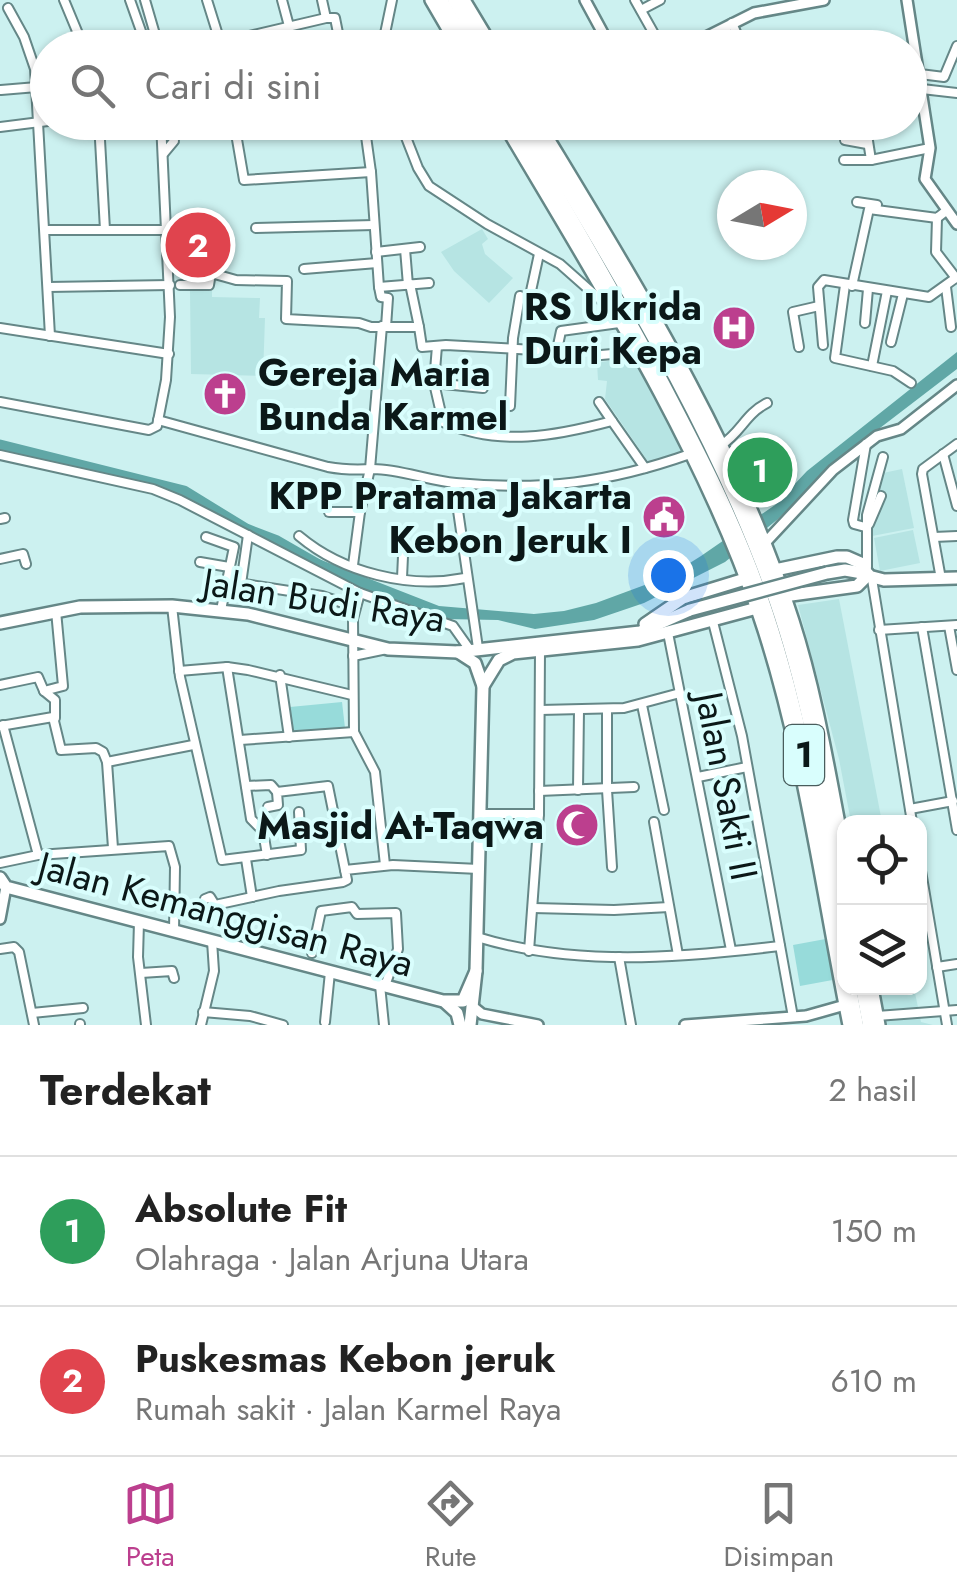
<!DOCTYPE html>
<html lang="id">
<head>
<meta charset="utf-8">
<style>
	body { margin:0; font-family:Jost,sans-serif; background:#f6f6f6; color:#222 }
	.controls { position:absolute; right:30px; bottom:30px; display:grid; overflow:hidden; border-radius:20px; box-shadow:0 2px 8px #0004 }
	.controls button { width:90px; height:90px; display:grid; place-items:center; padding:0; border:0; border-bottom:2px solid #e0e0e0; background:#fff; color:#222; font:50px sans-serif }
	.compass { position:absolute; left:717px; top:170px; width:90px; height:90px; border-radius:50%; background:#fff; box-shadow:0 2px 8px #0004; rotate:80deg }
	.you { position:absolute; left:668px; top:575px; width:35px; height:35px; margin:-25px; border:8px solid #fff; border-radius:50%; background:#1a73e8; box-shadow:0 0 0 15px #1a73e833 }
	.badge { display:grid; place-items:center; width:65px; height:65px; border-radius:50%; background:#bc3f8e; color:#fff; font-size:32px; font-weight:700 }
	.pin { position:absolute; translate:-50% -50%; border:5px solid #fff; box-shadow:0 2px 10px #0006 }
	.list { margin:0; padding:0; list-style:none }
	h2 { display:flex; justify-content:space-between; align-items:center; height:130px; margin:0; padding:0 40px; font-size:42px }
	h2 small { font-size:32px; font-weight:400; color:#767676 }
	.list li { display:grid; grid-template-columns:65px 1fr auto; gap:30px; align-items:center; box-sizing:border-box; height:150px; padding:0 40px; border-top:2px solid #e0e0e0 }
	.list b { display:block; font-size:38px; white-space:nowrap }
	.list p { margin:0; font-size:32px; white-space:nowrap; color:#767676 }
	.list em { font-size:32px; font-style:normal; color:#767676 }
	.icon { flex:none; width:55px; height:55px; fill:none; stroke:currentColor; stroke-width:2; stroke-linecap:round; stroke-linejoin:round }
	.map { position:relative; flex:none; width:957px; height:1025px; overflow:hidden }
	.search { position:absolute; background:#fff; box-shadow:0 2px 8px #0004; left:30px; right:30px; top:30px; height:110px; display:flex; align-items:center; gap:25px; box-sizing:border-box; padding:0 35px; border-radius:55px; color:#767676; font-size:38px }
	.sheet { height:430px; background:#fff }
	nav { display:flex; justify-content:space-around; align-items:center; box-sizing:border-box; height:140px; border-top:2px solid #e0e0e0; background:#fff; font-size:28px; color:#767676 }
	nav a { display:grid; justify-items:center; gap:5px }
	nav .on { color:#bc3f8e }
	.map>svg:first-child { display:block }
</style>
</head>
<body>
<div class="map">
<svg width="957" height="1025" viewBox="0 0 957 1025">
	<rect width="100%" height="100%" fill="#ccf1f0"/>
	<g fill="#b6e4e3">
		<path d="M482,229L488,239L482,244L485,254L513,278L489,303L454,271L441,252Z"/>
		<path d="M190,291H212V297L260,298L259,318H265L263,376L191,374Z"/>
		<path d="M635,356L684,450L649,463L605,399L607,381L598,380L597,363Z"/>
		<path d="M902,469L914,528L872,536L870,523L883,473Z"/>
		<path d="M913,530L920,563L880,571L874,538Z"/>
		<path d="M839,599L882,822H851L839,759L798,605Z"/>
		<path d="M880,988H914L921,1022L933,1025H887Z"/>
	</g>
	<g fill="#97dbda">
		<path d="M342,702L345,728L293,734L290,707Z"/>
		<path d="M831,938L838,979L800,986L793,945Z"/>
	</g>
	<path fill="#60a7a6" d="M957,352V369L833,464L778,519L725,562L644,603L594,620L535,629L498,620L444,619L376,600L311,567V556L439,606L534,614L564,611L596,603L669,576L701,556L775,505L807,471Z"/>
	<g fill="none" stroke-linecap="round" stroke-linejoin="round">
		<path stroke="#60a7a6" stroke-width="11" d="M0,445L184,491L246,529L277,541L324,568"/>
		<defs>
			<g id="minor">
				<path d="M64,0L84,48"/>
				<path d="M130,0L147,48"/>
				<path d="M145,0L159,48"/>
				<path d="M207,0L222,48"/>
				<path d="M282,0L289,26"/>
				<path d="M322,0L326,18"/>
				<path d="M635,0L662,48"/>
				<path d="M8,8L24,37L35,69L50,336"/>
				<path d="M641,10L660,0"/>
				<path d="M326,18H335L341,48"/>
				<path d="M732,23L743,48"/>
				<path d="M198,48L326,18"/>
				<path d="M382,48L392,0"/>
				<path d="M920,74L944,77L957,46"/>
				<path d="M922,89L957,93"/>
				<path d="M1,90L37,87"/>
				<path d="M99,122L105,230"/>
				<path d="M234,122L244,180L371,172"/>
				<path d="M364,122L371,172L379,287L381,297L388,298L386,327"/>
				<path d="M400,122L418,168L429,186L487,224L560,264L612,310"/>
				<path d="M0,127L48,121"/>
				<path d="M866,128L871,160"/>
				<path d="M235,130L322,122"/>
				<path d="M845,140L867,144"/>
				<path d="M164,153L174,141L171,122"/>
				<path d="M844,160H871L930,148"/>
				<path d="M857,202L877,205"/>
				<path d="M937,218L936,252L956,278"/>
				<path d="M256,228L374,225"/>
				<path d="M45,230H167"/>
				<path d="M405,249L408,285"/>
				<path d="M376,252L420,247"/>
				<path d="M304,269L377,263"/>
				<path d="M410,284L419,327"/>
				<path d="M180,285H209L211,273L236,280L287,281L286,319L359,323L371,327H419L422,347L446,345L553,351L557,350L561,331L619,323"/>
				<path d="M845,285L835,358L893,371L911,383"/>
				<path d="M852,286L869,209L937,218L946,211"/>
				<path d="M48,287L170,285"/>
				<path d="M379,287L429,283"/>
				<path d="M946,287L951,327"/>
				<path d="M531,291L539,254"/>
				<path d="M865,323L868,289"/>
				<path d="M0,328L169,354"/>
				<path d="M891,342L903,294"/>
				<path d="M823,345L818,287L824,280L929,297L957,277"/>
				<path d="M437,346L434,383L443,422C499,447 556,436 612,421L645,468"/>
				<path d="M799,347L793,312L819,306"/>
				<path d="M601,355L636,352"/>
				<path d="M872,366L887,291"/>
				<path d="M434,383L483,388"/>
				<path d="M0,402L149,430L157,426L166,380L170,317L161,122"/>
				<path d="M599,402L612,421"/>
				<path d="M510,406L513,338L520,296"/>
				<path d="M158,420L328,467C344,470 357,470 373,469C400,469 429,481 456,483C542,491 608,483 690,454"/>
				<path d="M720,446C742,432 744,415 767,403"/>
				<path d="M943,454L957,506"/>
				<path d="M0,455L153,489L180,500L360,593L453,626L470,650"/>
				<path d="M454,483L478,648"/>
				<path d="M329,512H360"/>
				<path d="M0,519L5,518"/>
				<path d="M869,524L881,496"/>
				<path d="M865,527L854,524L853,520L866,444"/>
				<path d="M299,536C343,573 409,589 465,578"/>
				<path d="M206,537L234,547L221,610"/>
				<path d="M934,537L957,536"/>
				<path d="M0,559L23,554L26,564"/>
				<path d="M200,562L229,567"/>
				<path d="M353,565L360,512L370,469L382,326"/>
				<path d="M867,567V515L883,457"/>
				<path d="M402,578L403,556"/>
				<path d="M872,579L912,822"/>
				<path d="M941,579L922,474L923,469L957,444"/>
				<path d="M238,583L322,596L355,607"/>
				<path d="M241,584L248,535"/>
				<path d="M360,593L353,619L354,732L375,772L385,865"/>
				<path d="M172,606L180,677L222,860L301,850L299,812"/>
				<path d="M713,622L742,736L793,1017"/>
				<path d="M949,626L957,670"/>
				<path d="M922,627L957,830"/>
				<path d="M879,630L957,625"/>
				<path d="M668,633L731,950"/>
				<path d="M353,656L382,650"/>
				<path d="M227,667L251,819L263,831L267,855"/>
				<path d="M179,671L227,667L248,670L352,695"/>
				<path d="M280,675L289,737"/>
				<path d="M0,685L38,677L44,691L55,700V718"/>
				<path d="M44,691L63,686L56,611"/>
				<path d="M642,705L664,810"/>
				<path d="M607,709V790L612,867"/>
				<path d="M540,710L624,708L680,693"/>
				<path d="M3,725L38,855"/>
				<path d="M0,726L53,717L61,750L96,748L103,752L107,762L113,848"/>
				<path d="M240,740L354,732"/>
				<path d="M107,762L193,745"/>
				<path d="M698,777L747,767"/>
				<path d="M246,786L271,785L277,792"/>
				<path d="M578,790L579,710"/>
				<path d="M539,791L634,787"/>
				<path d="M268,807L278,805L277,792L328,786L345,870"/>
				<path d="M910,809L953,801"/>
				<path d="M480,814H539"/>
				<path d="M654,822L678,955"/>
				<path d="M246,859L252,897"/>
				<path d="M0,863L38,855L169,846L175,867L174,931"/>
				<path d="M920,865L947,1025"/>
				<path d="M205,899L210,897L215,905L279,891L343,882L347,880L345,870L393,865L479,869"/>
				<path d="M533,908L614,910L669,907"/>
				<path d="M139,922L138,957L146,1025"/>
				<path d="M477,937C575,967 680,958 780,946"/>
				<path d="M0,949L14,947L19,952L34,1025"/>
				<path d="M529,951L539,814L540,650"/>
				<path d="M312,953L321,911L352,907L357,914L396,913L398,949L385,986"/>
				<path d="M619,957L631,1025"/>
				<path d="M937,967L957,964"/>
				<path d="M141,973L172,971L174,978"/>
				<path d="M380,985L384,1025"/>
				<path d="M203,1012L250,1016L283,1025"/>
				<path d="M32,1013L83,1008"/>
				<path d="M877,1016L957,1010"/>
				<path d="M325,1022L330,972"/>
				<path d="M80,1024V1025"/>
				<path d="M201,1025L214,971L212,941"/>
			</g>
			<g id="tertiary">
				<path d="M585,0L611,48"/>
				<path d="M907,0L930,148L925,179L957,224"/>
				<path d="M684,48L754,13L824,0"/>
				<path d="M765,543L833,470L877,436L901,429L957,385"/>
				<path d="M0,919L6,887"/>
				<path d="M472,1006L482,1014L538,1025"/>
				<path d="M685,1025L806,1016L845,1005"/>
			</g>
			<g id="primary">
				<path d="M431,0L459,48"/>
				<path d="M464,0L493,48"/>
				<path d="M503,122C594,276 700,443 758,612C802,740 822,891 849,1025"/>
				<path d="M538,122C634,281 736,443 793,621C817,696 829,773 844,850"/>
				<path d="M775,570L837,557H847L863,564L867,574"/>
				<path d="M827,573L845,570L868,574"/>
				<path d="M861,574L884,580L957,578"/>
				<path d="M784,596L857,586L866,577"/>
				<path d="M0,623L80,607L172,606L248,614L388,649L458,652L640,632L690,610"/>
				<path d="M645,624L683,598L745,579"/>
				<path d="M458,652L475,663L483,686L476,971L470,1025"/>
				<path d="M483,686L499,660L513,653L638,640L757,608"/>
				<path d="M0,878L6,887L443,1001H463L476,971"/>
				<path d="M872,988L879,1025"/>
				<path d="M446,1003L457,1013L460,1025"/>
			</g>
			<g id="motorway">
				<path d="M441,0L470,48"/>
				<path d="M454,0L482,48"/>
				<path d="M515,122C563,203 609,283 654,366C694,442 734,518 762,599C803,716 821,840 844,961"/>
				<path d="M527,122C619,276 717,432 776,602C809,698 825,799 844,899"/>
				<path d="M850,988L857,1025"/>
				<path d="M862,988L869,1025"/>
			</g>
		</defs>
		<use href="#minor" stroke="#658787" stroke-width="12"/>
		<use href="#tertiary" stroke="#658787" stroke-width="14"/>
		<use href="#primary" stroke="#658787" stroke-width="16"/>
		<use href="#motorway" stroke="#658787" stroke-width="18"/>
		<use href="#minor" stroke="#fff" stroke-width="8"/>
		<use href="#tertiary" stroke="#fff" stroke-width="9"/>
		<use href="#primary" stroke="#fff" stroke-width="11"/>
		<use href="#motorway" stroke="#fff" stroke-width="12"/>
		<defs>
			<path id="primary-bridge" d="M690,610L827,573"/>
		</defs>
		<use href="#primary-bridge" stroke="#658787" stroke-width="16" stroke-linecap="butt"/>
		<use href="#primary-bridge" stroke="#fff" stroke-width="11"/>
	</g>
	<defs>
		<symbol id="hospital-disc" viewBox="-11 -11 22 22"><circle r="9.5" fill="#bc3f8e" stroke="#d9fefd"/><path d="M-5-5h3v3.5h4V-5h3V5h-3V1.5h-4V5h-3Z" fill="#fff"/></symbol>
		<symbol id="church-disc" viewBox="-11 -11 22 22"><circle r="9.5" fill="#bc3f8e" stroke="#d9fefd"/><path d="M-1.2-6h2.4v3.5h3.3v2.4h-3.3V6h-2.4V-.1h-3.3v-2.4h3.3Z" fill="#fff"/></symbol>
		<symbol id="civic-disc" viewBox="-11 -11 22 22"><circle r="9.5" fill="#bc3f8e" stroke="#d9fefd"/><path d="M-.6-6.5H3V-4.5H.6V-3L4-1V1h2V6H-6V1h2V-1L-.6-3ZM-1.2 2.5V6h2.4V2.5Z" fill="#fff"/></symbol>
		<symbol id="mosque-disc" viewBox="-11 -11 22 22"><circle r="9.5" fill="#bc3f8e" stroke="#d9fefd"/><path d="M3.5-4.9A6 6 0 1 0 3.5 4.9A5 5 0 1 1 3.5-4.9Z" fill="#fff"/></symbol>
	</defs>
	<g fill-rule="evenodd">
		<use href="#hospital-disc" x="709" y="303" width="50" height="50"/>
		<use href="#church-disc" x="200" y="369" width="50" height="50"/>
		<use href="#civic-disc" x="639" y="492" width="50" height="50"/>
		<use href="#mosque-disc" x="552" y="800" width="50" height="50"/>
	</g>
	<g text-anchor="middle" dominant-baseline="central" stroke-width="8" stroke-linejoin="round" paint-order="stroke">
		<rect fill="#d9fefd" stroke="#495d5d" stroke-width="2.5" x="784" y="725" width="40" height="60" rx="8"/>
		<g font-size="35" font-weight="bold" fill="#0b1818">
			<text x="804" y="755">1</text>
		</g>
		<g font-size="38" font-weight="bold" fill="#0b1818" stroke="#d9fefd" text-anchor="end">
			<text x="702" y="306">RS Ukrida<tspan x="702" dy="44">Duri Kepa</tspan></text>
			<text x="258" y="372" text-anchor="start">Gereja Maria<tspan x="258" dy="44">Bunda Karmel</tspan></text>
			<text x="632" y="495">KPP Pratama Jakarta<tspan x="632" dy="44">Kebon Jeruk I</tspan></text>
			<text x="544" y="825">Masjid At-Taqwa</text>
		</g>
		<g font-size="38" fill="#0b1818" stroke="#d9fefd">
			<text transform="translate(324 600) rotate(9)">Jalan Budi Raya</text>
			<text transform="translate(727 786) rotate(79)">Jalan Sakti II</text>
			<text transform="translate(226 914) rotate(15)">Jalan Kemanggisan Raya</text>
		</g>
	</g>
</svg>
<div class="controls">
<button><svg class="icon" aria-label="locate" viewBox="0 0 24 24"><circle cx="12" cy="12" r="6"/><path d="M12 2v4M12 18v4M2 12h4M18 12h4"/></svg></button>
<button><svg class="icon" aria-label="layers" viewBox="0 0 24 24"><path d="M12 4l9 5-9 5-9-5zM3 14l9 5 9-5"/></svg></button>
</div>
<svg class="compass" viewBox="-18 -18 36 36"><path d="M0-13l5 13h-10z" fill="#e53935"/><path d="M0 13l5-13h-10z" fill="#767676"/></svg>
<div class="you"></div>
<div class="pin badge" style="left:760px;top:470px;background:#2e9e5b">1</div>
<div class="pin badge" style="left:198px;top:245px;background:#e0444e">2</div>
<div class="search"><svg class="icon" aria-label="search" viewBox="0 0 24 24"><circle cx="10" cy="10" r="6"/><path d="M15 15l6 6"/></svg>Cari di sini</div>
</div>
<section class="sheet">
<h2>Terdekat<small>2 hasil</small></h2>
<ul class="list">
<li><span class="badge" style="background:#2e9e5b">1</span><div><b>Absolute Fit</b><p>Olahraga · Jalan Arjuna Utara</p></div><em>150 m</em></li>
<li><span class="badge" style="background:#e0444e">2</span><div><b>Puskesmas Kebon jeruk</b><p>Rumah sakit · Jalan Karmel Raya</p></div><em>610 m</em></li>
</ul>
</section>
<nav>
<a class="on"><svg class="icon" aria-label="map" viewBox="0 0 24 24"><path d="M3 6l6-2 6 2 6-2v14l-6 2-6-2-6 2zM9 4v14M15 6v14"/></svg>Peta</a>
<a><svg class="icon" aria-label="directions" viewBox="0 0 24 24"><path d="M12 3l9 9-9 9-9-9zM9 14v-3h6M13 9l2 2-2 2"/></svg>Rute</a>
<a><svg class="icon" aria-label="saved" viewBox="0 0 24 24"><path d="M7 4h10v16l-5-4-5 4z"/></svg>Disimpan</a>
</nav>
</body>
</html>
